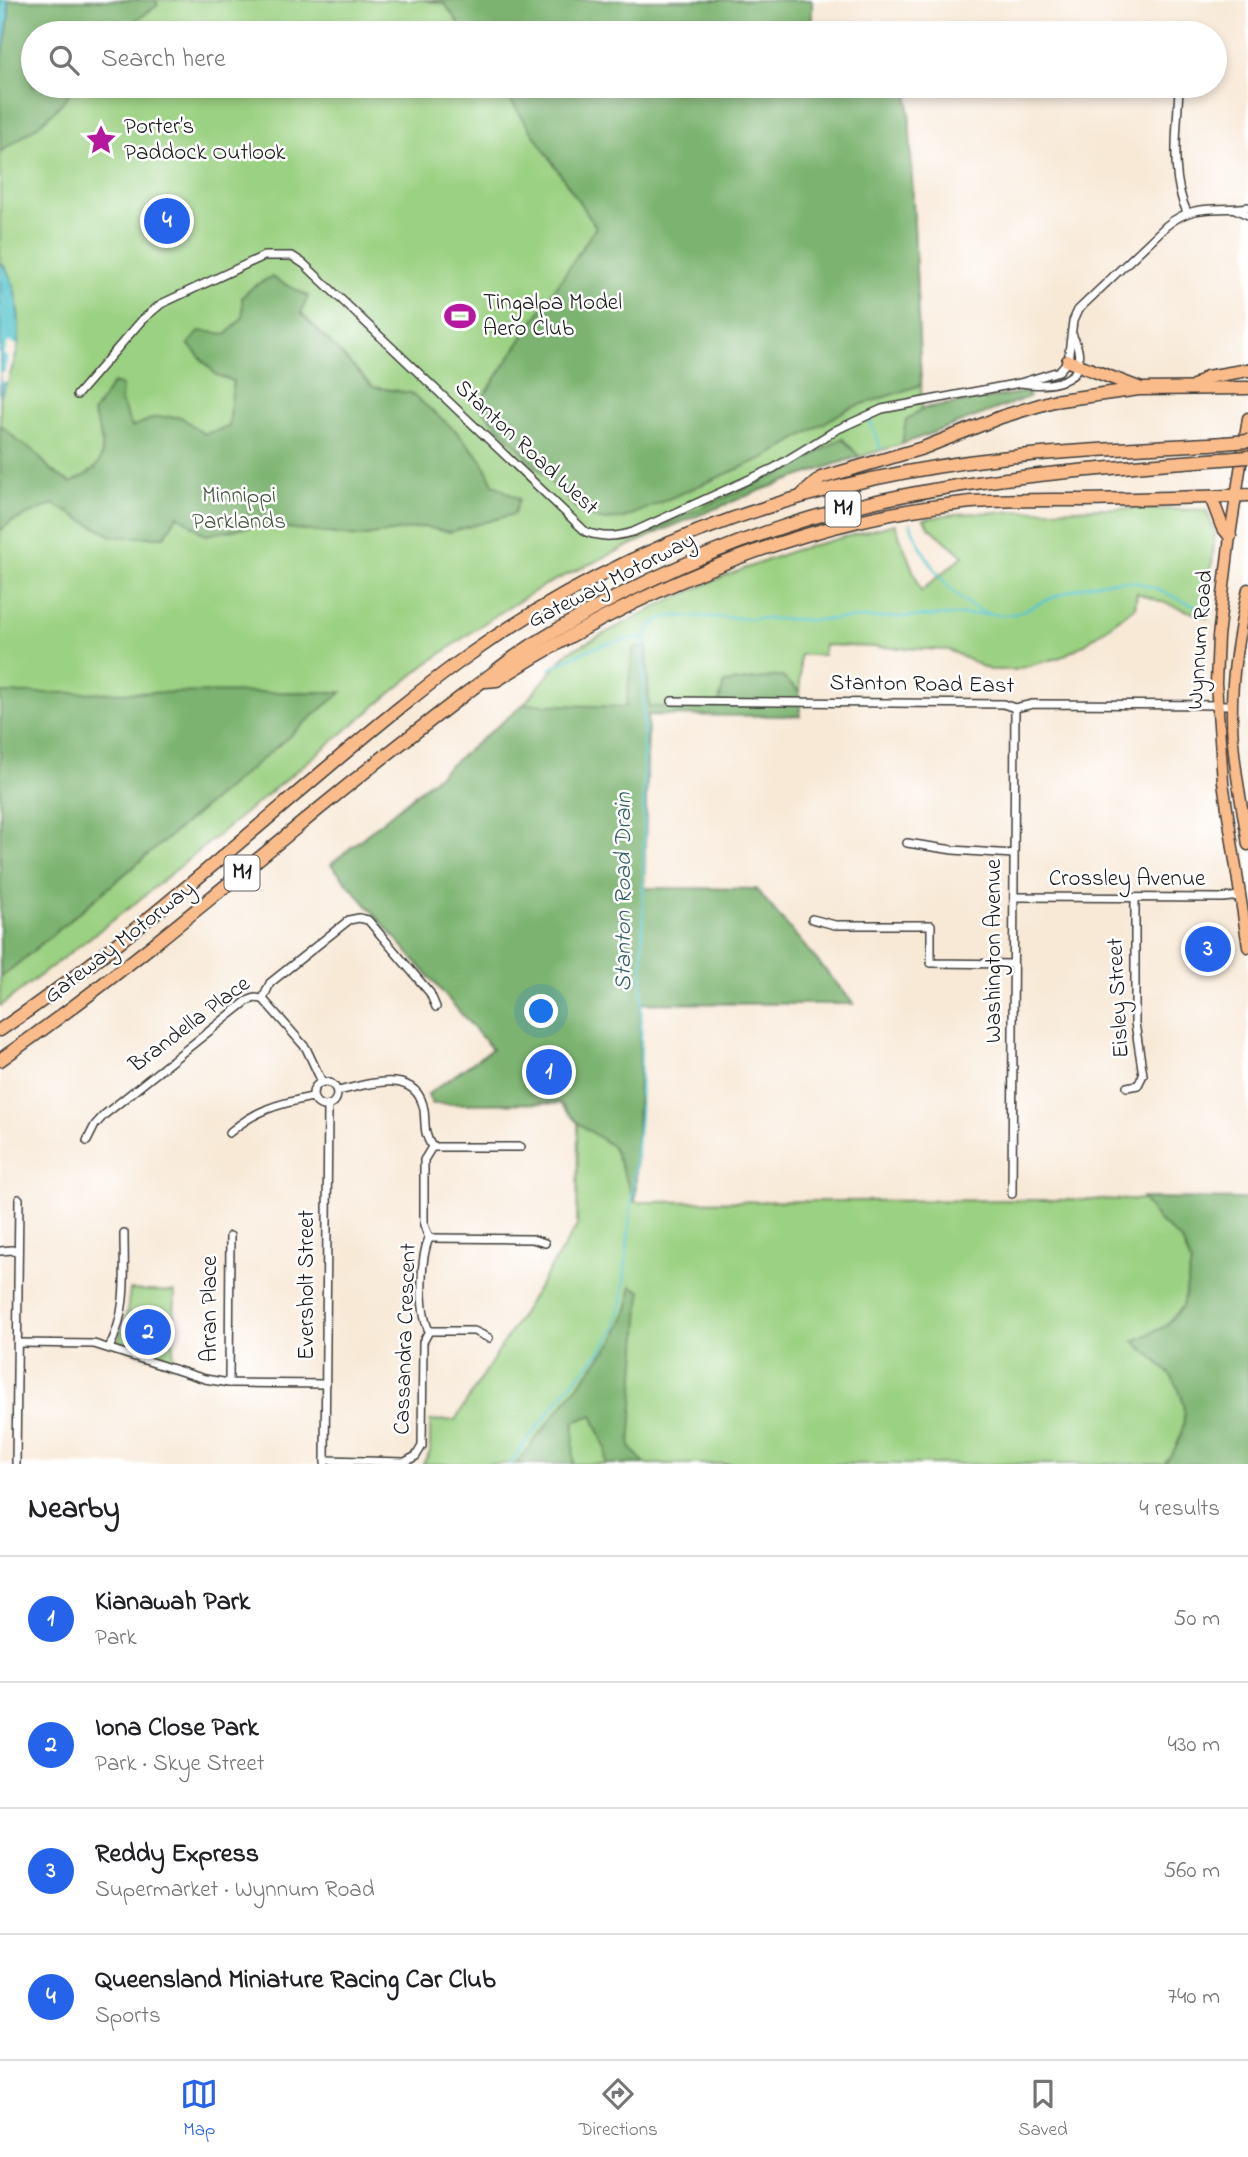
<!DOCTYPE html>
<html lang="en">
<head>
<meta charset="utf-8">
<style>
	body { margin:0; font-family:"Indie Flower",sans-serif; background:#f2f2f2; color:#202124 }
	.you { position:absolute; left:542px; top:1012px; width:24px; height:24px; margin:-18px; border:5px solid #fff; border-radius:50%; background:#1a73e8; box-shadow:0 0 0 10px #1a73e833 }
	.badge { display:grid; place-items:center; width:46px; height:46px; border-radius:50%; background:#2563eb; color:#fff; font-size:23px; font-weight:700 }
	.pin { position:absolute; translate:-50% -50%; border:4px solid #fff; box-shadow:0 2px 7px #0006 }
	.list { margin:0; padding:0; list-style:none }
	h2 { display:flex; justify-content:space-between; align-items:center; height:91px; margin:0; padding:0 28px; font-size:30px }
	h2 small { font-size:23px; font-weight:400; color:#757577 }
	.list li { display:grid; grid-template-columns:46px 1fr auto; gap:21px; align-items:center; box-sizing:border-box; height:126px; padding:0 28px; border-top:2px solid #e0e0e0 }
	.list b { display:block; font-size:26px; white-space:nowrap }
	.list p { margin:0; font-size:23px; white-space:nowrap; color:#757577 }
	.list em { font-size:23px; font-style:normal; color:#757577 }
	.icon { flex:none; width:38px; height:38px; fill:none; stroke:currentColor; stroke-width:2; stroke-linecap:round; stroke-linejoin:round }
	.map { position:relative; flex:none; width:1248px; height:1464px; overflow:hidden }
	.search { position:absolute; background:#fff; box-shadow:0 4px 10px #0003; left:21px; right:21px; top:21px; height:77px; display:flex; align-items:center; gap:18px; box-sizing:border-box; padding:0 24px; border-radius:38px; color:#757577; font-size:26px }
	.sheet { height:595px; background:#fff }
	nav { display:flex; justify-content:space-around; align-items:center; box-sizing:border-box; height:98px; border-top:2px solid #e0e0e0; background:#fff; font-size:19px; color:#757577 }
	nav a { display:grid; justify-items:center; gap:4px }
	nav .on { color:#2563eb }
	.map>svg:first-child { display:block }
</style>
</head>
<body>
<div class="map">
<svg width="1248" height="1464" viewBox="0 0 1248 1464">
	<rect width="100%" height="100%" fill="#fff"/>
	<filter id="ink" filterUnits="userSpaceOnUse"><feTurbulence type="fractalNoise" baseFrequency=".0143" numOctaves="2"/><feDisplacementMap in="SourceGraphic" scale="14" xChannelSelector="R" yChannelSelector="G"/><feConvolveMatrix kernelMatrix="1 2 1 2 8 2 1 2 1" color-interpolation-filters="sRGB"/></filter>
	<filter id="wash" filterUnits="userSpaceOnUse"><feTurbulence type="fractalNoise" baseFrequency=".00686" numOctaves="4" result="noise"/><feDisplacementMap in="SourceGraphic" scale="28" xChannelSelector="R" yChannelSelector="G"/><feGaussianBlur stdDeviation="1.57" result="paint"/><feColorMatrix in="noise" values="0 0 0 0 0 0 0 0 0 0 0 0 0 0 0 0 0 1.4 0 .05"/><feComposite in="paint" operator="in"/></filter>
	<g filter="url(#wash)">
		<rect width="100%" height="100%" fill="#f8e9d7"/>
		<g fill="#9bd182" stroke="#5c764f" stroke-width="2">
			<path d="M0,0H812V33H33V86H908L922,408L1027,392L1029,397L902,444L818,469L697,514L545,585L490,619L424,666L134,904L0,1006Z"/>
			<path d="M1100,508L1206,510L1215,533L1207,618L1137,593L1135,607L1085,644L1061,657L1014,670H989L949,650L824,645L823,655H800V692L781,676L724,683L718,706L648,708L644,888L756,889L854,1004L641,1003L635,1202L1248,1199V1464H423L430,1452V1421L455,1420L577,1226L578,1123L560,1103L432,1104L428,1094L492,1049L331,864L524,704L568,652L670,600L725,576L795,550L895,524L921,591L963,556L928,526L924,519L954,514Z"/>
			<path d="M130,1290L175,1292L173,1364L116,1345L126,1318Z"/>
		</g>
		<g fill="#7cb370" stroke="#4c6846" stroke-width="2">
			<path d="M8,0H155L158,5L118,33H33V86H74C57,115 27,134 0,152V70L9,18Z"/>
			<path d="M423,0H812V33H465L445,4Z"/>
			<path d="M501,86H908L921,385L848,409L768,456L622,519L600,520L579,512L478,405L596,227Z"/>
			<path d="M271,277L308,296L301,313L373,387L411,393L456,431L482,460L493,484L519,499L514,514L450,532L423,527L359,537L262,525L205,535L178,515L164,537H114L53,504L11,522L0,531V424L18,441L33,450L51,470L71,483C78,479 89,474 95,468C109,453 99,429 93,413L113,383L122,386L121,402L132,427L156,417H181L204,434L229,427L233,381L216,375L188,344L200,331L227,334L243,317L242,297L254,286Z"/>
			<path d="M1027,392L1029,397L902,444L906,420L922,409Z"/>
			<path d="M842,438L859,456L766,488L653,534L651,530L795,467Z"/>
			<path d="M647,647L649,707L718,706L724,683L781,676L800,692V716L648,715L644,888L756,889L854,1004L641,1003L635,1202L613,1147L578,1123L560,1103L432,1104L428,1094L492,1049L331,864L524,704L626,707L633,649Z"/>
			<path d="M342,692L21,961L0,978V693Z"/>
			<path d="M1142,1198L1248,1199V1464H1164C1185,1440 1192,1408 1173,1379C1163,1365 1147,1353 1134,1341L1166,1326L1183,1306L1191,1263L1182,1241L1159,1221Z"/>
			<path d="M631,1286L641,1291L630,1447L645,1464H605L606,1449L592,1415L574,1422L573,1464H516L614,1340L629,1306Z"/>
		</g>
		<g fill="#59c6cf" stroke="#3a7176" stroke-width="2">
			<path d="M0,0H8L9,18L0,70Z"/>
			<path d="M0,263C17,274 21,325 18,345C16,362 7,381 0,397Z"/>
		</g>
		<path fill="#f8e9d7" d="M8,342L18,345L7,382L2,381L1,384L0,372L4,373L8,357L4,355Z"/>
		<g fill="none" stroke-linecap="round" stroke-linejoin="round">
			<g stroke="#59c6cf" stroke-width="2.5">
				<path d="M870,421L881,449"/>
				<path d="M910,523C925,561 963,624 1013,614C1023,612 1033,606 1042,602C1066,592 1093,581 1119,581C1152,580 1178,603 1209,611"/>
				<path d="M550,669C587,648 603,642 645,637"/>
				<path d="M509,1464L571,1384L600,1352L615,1329L622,1303L640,1114L644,835L643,649C648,628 649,621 672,616L810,620L990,614"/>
			</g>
		</g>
	</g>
	<g filter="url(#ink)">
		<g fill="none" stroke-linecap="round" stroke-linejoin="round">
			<defs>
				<g id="street">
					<path d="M1179,86C1178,126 1169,175 1187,212"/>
					<path d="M1235,209L1248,215"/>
					<path d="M1021,383C1039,386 1059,386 1074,374C1082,360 1079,348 1072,334"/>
					<path d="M77,395L142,320L161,304L264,256H292L304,264L586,532C604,538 615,537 633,532L774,468L836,430L882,409L1020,383L1059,371L1068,361L1073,321L1078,310L1166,226C1195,202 1215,212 1248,207"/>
					<path d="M672,701L1003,704L1015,708L1033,704L1232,705"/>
					<path d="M907,843L953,850L1013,854"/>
					<path d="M1014,897L1223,898L1240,896"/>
					<path d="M812,919L835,925H931V963L1013,964"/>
					<path d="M263,999L306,1048L322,1082"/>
					<circle cx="325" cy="1094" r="12"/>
					<path d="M1127,1087L1138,1085L1143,1075L1135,1023V898"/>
					<path d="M229,1133C256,1110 277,1104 312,1097"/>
					<path d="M87,1141L95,1125L104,1115L247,1001L255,998L263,999L270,983L349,920L359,918L368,920L430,993L436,1007"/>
					<path d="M432,1147H521"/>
					<path d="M1012,1194L1015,708"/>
					<path d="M429,1238L532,1239L545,1243"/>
					<path d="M0,1251L12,1250L18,1253"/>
					<path d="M429,1331H474L489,1338"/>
					<path d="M18,1343L94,1344L205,1379L229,1383L326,1384"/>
					<path d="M109,1348C128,1312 124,1273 124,1233"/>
					<path d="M229,1383L230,1236"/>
					<path d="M325,1460L405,1462L416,1456L422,1446L423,1342L429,1331C419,1310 420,1259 429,1238L424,1225V1160L432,1147C423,1132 426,1126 424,1110C417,1066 365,1085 338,1091"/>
					<path d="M325,1463L328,1106"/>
					<path d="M16,1464L19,1199"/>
				</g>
				<g id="primary">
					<path d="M1248,418L1230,536L1218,637L1216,683L1223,782L1248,947"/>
					<path d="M1248,589C1239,631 1231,675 1232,717C1232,760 1242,803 1248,845"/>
				</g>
				<g id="highway">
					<path d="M1068,361L1139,388"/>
					<path d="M1194,387L1207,377L1248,370"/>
					<path d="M803,494L821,478L923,448L1001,417L1053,401L1139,389L1248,388"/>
					<path d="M1211,497L1222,526L1230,536"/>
					<path d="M486,681L497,680C637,591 796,521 963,503C1003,499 1044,500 1084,500C1139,499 1193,498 1248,495"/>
					<path d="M0,1030C118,950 225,854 334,762C377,726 420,690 466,657C626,543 806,480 1000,458C1074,449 1150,448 1224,443"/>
					<path d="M0,1060C111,982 215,895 320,808C369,768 419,729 469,691C490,676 510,659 532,645C609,597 692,557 779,528C922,480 1072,471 1222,459"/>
				</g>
			</defs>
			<use href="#street" stroke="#3d3b38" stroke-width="10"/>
			<use href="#primary" stroke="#3d3b38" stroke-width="13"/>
			<use href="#highway" stroke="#3d3b38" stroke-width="15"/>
			<use href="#street" stroke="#fff" stroke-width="7"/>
			<use href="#primary" stroke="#fabc8b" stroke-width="10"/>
			<use href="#highway" stroke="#fabc8b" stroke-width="12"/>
			<defs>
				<g id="highway-bridge">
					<path d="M1224,443L1248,441"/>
					<path d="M1222,459L1248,457"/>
				</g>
			</defs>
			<use href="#highway-bridge" stroke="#3d3b38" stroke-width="15" stroke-linecap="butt"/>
			<use href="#highway-bridge" stroke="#fabc8b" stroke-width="12"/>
		</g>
	</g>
	<defs>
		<symbol id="sight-bare" viewBox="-9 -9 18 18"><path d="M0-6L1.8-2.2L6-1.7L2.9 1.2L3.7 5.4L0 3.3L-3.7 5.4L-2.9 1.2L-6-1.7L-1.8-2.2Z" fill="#b5179e" stroke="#fff" stroke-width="2.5" paint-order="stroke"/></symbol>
		<symbol id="stadium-bare" viewBox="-9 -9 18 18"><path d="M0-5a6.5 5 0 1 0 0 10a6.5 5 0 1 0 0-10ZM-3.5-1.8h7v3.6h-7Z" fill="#b5179e" stroke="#fff" stroke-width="2.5" paint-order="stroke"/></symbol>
	</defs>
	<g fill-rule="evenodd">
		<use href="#sight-bare" x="79" y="118" width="44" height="44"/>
		<use href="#stadium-bare" x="438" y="294" width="44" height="44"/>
	</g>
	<g text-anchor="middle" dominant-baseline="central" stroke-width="5" stroke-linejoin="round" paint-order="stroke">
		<g fill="#fff" stroke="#606060" stroke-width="2">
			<rect x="825.5" y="491.5" width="35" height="35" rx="5"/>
			<rect x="224.5" y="855.5" width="35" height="35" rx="5"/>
		</g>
		<g font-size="21" font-weight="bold" fill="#1c1c1c">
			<text x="843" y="509">M1</text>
			<text x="242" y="873">M1</text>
		</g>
		<g font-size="23" fill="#1c1c1c" stroke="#fff" text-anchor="start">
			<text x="124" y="127">Porter’s<tspan x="124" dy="26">Paddock Outlook</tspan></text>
			<text x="483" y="303">Tingalpa Model<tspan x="483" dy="26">Aero Club</tspan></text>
		</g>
		<g font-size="23" fill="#1c1c1c" stroke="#fff">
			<text transform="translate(526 448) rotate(43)">Stanton Road West</text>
			<text transform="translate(612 581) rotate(-27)">Gateway Motorway</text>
			<text transform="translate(1201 640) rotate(-86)">Wynnum Road</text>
			<text transform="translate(922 685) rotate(1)">Stanton Road East</text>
			<text x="1127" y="879">Crossley Avenue</text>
			<text transform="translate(120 943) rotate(-38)">Gateway Motorway</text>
			<text transform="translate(994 951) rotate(-90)">Washington Avenue</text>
			<text transform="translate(1119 998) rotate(-93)">Eisley Street</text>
			<text transform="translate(190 1025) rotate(-37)">Brandella Place</text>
			<text transform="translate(307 1285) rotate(-90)">Eversholt Street</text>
			<text transform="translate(210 1309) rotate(-90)">Arran Place</text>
			<text transform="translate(406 1339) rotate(-88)">Cassandra Crescent</text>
		</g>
		<g font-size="23" fill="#485b40" stroke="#fff">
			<text x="239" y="496">Minnippi<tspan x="239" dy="26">Parklands</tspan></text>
		</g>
		<g font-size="24" font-style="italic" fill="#346064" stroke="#fff">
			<text transform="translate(624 892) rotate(-90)">Stanton Road Drain</text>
		</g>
	</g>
</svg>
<div class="you"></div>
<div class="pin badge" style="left:549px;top:1072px">1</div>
<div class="pin badge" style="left:148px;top:1332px">2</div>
<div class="pin badge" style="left:1208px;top:949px">3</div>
<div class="pin badge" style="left:167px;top:221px">4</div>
<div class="search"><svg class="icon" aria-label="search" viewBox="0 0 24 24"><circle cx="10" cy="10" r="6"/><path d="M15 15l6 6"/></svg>Search here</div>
</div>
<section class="sheet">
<h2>Nearby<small>4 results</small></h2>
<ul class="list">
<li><span class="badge">1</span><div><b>Kianawah Park</b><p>Park</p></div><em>50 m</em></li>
<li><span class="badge">2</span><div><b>Iona Close Park</b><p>Park · Skye Street</p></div><em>430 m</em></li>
<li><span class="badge">3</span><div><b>Reddy Express</b><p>Supermarket · Wynnum Road</p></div><em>560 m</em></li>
<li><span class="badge">4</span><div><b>Queensland Miniature Racing Car Club</b><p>Sports</p></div><em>740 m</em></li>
</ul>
</section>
<nav>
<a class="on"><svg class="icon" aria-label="map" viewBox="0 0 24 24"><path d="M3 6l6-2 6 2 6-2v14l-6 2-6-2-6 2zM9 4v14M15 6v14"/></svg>Map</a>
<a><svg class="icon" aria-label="directions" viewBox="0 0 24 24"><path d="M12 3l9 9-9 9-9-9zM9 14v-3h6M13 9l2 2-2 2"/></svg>Directions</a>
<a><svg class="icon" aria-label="saved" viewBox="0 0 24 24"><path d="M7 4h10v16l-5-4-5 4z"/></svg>Saved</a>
</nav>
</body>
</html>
